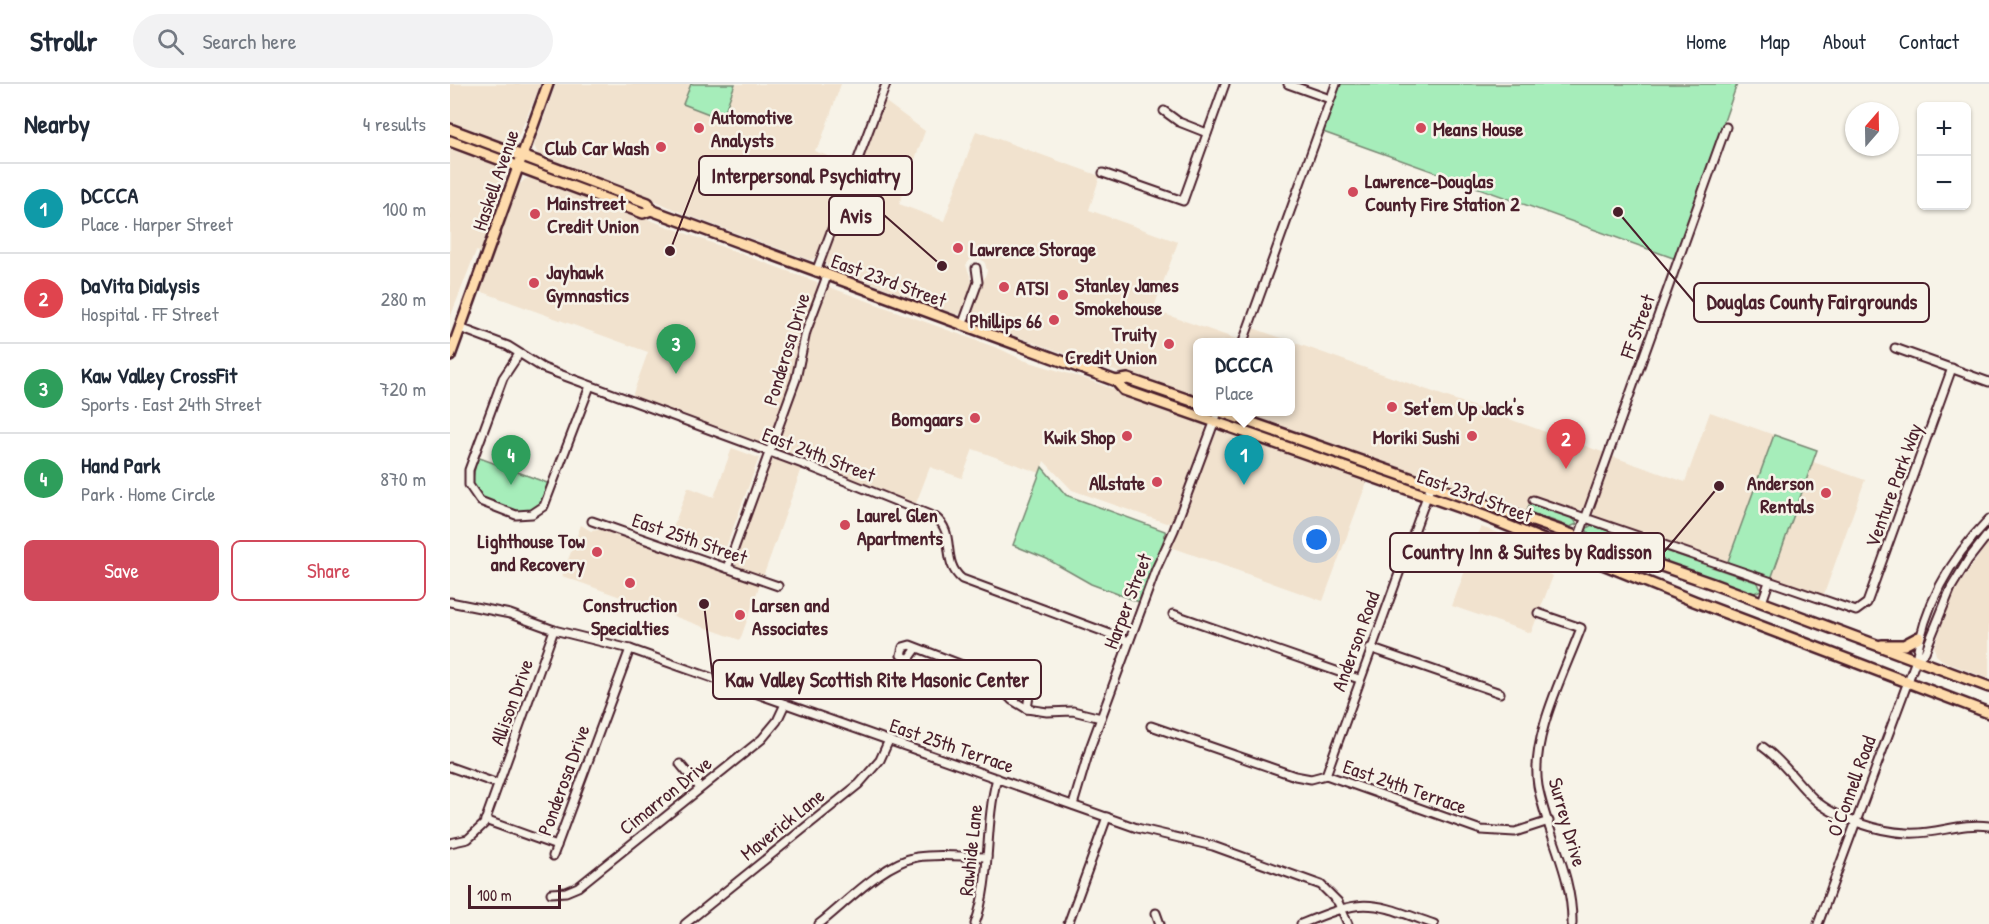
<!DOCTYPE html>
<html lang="en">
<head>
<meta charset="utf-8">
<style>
	body { margin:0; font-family:"Patrick Hand",sans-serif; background:#f2f2f3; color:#1f2937 }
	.controls { position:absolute; right:18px; top:18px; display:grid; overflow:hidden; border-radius:9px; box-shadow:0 2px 4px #0004 }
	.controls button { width:54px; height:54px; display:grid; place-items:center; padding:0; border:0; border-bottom:2px solid #e0e1e3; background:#fff; color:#1f2937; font:30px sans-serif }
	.compass { position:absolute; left:1395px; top:18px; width:54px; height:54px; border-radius:50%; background:#fff; box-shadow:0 2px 4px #0004; rotate:20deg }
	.scale { position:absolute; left:18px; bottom:15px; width:93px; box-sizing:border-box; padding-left:6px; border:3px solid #4a1f2b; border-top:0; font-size:16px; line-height:21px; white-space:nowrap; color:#4a1f2b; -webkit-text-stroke:4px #f7f3e8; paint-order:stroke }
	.you { position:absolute; left:867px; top:456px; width:21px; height:21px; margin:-15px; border:4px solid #fff; border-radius:50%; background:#1a73e8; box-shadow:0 0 0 9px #1a73e833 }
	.badge { display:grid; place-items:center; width:39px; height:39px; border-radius:50%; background:#d1495b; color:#fff; font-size:20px; font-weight:700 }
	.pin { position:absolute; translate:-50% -50px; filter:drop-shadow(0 2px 3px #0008) }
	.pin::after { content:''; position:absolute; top:32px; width:21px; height:18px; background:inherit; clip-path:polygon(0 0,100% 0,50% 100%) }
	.popup { position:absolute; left:743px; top:254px; width:102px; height:78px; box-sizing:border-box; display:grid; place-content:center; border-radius:9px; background:#fff; filter:drop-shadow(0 2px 4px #0005); font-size:20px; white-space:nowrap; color:#747a83 }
	.popup b { font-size:22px; color:#1f2937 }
	.popup::after { content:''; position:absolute; left:50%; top:100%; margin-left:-12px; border:12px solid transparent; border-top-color:#fff }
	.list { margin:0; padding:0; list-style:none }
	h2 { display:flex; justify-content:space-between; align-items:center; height:78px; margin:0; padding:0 24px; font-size:26px }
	h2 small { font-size:20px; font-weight:400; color:#747a83 }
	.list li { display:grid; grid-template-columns:39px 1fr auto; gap:18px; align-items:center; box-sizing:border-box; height:90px; padding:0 24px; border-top:2px solid #e0e1e3 }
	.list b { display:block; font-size:22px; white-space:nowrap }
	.list p { margin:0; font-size:20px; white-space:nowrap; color:#747a83 }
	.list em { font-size:20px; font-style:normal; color:#747a83 }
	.actions { display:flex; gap:12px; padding:18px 24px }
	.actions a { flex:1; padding:14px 0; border:2px solid #d1495b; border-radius:9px; text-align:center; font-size:21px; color:#d1495b }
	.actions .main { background:#d1495b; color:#fff }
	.icon { flex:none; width:33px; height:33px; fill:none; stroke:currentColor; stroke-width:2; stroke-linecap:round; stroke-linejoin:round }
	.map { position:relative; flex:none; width:1539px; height:840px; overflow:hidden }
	header { display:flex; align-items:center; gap:36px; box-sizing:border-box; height:84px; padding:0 30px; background:#fff; border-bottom:2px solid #e0e1e3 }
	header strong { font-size:28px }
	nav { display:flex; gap:33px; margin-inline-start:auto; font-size:21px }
	.search { width:420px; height:54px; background:#f2f2f3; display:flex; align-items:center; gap:15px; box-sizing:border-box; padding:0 21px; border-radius:33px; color:#747a83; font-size:22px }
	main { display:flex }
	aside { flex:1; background:#fff }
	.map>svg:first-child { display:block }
</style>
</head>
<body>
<header>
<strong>Strollr</strong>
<div class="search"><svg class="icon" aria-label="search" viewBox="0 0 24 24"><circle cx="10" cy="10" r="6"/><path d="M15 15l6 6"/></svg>Search here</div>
<nav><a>Home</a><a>Map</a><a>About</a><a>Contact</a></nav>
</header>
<main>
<aside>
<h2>Nearby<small>4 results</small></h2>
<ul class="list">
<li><span class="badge" style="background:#0f9aa8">1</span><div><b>DCCCA</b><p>Place · Harper Street</p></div><em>100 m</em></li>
<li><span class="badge" style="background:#e0444e">2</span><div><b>DaVita Dialysis</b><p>Hospital · FF Street</p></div><em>280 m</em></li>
<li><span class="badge" style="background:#2e9e5b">3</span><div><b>Kaw Valley CrossFit</b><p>Sports · East 24th Street</p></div><em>720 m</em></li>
<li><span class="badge" style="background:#2e9e5b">4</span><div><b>Hand Park</b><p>Park · Home Circle</p></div><em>870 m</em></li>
</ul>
<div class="actions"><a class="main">Save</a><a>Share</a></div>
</aside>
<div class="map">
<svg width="1539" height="840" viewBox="0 0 1539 840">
	<rect width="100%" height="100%" fill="#f7f3e8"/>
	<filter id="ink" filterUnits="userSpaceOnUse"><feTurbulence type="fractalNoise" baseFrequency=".0167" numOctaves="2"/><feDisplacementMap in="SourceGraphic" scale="12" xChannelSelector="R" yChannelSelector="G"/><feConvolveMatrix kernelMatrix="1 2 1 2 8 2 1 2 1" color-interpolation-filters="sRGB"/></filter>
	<g filter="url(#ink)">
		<g fill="#f1e2ce">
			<path d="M0,0H91L68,53L63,59L55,61L0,41Z"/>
			<path d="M106,0H241L234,20L272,35L285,0H391L370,60L364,67L401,80L367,173L360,176L237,131L175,103L160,97L154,98L90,74L84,62Z"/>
			<path d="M433,16L475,47L449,120L494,137L526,47L650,92L639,126L728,158L703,226L789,256L748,258L747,316L523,237L520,230L537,187L535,179L531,175L520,176L516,181L523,200L513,228L507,231L377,182L375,175Z"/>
			<path d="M0,61L49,80L55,92L33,169L26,167L0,234Z"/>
			<path d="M84,93L367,198L368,203L350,256L344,288L318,360L311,361L181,315L198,268L30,207L69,101L75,95Z"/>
			<path d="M379,203L550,265L573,276L636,295L754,339L755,346L722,438L716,439L622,406L594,377L590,389L523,365L512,394L480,383L465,422L328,367L326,360L350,296L359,251Z"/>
			<path d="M803,244L1155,369L1135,423L1127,427L1083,411L1077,427L996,399L971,394L947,382L783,328H840V258H798Z"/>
			<path d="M1260,328L1324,351L1277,480L1145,434L1142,425L1161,372L1235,398Z"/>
			<path d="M774,344L802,358L840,368L918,395L873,517L721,463L766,349Z"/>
			<path d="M282,364L309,374L272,474L219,455L238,403L264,413Z"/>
			<path d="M322,375L352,384L313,493L288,484L284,478Z"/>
			<path d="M1363,378L1415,396L1373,513L1321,495Z"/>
			<path d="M131,441L141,447L154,445L310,500L290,556L112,492Z"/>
			<path d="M1031,443L1085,461L1095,476L1092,487L1103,492L1081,549L1002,522Z"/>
			<path d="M1539,457V595L1493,577L1486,571L1484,563L1504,508Z"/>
		</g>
		<g fill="#a6edba" stroke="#788672" stroke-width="1.5">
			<path d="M241,0H285L272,35L233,20Z"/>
			<path d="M890,0H1287L1226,175L873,48Z"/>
			<path d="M1324,351L1367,366L1321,495L1277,480Z"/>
			<path d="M27,373L100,400L91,419L80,427L71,428L32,414L22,399Z"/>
			<path d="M592,383L616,411L715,447C718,454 693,506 689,518L641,500L597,475L563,461Z"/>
			<path d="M1080,419L1123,434L1127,440L1120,443L1077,427Z"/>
			<path d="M1142,441L1308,499L1311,506L1302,510L1139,450L1136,445Z"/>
		</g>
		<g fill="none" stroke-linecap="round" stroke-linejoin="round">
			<defs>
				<g id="minor">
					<path d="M838,0L880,15"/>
					<path d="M714,27L729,38L757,49"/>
					<path d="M653,89L733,117L775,0"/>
					<path d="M366,188L436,0"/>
					<path d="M512,242L528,198L526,184"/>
					<path d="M10,244L58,262L93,284L358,382L485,433C507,449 490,477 512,495L679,557"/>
					<path d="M793,258L886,0"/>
					<path d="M1445,264L1539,298"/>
					<path d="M69,270L53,294L19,386V401L30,417L66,431L82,430L94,422L140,302"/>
					<path d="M1083,416L1406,527L1417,519L1502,284"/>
					<path d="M142,437L328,502"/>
					<path d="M1129,452L1276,43"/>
					<path d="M277,484L346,295L356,248L377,192"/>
					<path d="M0,518L60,530L104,546L180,565L687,744L763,762L871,801L888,818L898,840"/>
					<path d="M1312,518L1319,498"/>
					<path d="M1088,529L1131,544C1114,590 1080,654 1088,702C1097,750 1123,791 1122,840"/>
					<path d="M723,530L909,595"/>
					<path d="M467,564L459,575L451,571L453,563L460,561L533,589L562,616L577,625L597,628L623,627L651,634"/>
					<path d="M920,564L1050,609"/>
					<path d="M1466,576L1475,568L1501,504L1518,476L1539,449"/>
					<path d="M523,584L520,594L523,599L529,601L538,593"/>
					<path d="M562,616L569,609L575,608L579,612L577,625"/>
					<path d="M701,642L845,692L861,695L876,691"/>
					<path d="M1313,663C1334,678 1346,698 1364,715C1384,734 1430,748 1457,749C1486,751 1510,738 1539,742"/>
					<path d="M230,680L250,704"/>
					<path d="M0,683L48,700"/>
					<path d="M876,691L981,401"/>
					<path d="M876,691L1031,746L1065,748L1099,737"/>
					<path d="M623,721L640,664L706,485L724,446L768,328"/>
					<path d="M35,736L107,762"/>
					<path d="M0,759L18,755L34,740L104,546"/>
					<path d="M103,772L180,565"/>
					<path d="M101,809L116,808L128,803L312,655L327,637L335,620"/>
					<path d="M706,829L710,840"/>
					<path d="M235,840L409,700L430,676L439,656"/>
					<path d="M369,840C396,819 433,779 467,773C490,769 514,773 537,773"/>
					<path d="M525,840C542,793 534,743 547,694"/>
					<path d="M618,840L657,733"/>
					<path d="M851,840C917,813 918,817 984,840"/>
					<path d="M1368,840L1466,576C1474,522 1501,474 1539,435"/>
				</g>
				<g id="major">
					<path d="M0,45L198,119L201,126L666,297L674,306L1034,432L1244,517L1539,629"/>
					<path d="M0,57L193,129L201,126"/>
					<path d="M0,272L98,0"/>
					<path d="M666,297L678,295L748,319"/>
					<path d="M771,328L1263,500L1539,603"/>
					<path d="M1113,463L1122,458L1178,476"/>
					<path d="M1432,561H1454L1469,553"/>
				</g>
			</defs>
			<use href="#minor" stroke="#4a1f2b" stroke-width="11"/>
			<use href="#major" stroke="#4a1f2b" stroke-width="14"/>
			<use href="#minor" stroke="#f7f3e8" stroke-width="7"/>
			<use href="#major" stroke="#fedbac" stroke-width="9"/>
		</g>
	</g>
	<g fill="#d1495b" stroke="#f7f3e8" stroke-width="2">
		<circle cx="249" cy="44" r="6"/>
		<circle cx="971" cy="44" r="6"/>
		<circle cx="211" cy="63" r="6"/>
		<circle cx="903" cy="108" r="6"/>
		<circle cx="85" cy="130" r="6"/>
		<circle cx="508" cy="164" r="6"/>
		<circle cx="84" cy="199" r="6"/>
		<circle cx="554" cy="203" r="6"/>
		<circle cx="613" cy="211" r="6"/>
		<circle cx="604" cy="236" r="6"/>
		<circle cx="719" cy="260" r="6"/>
		<circle cx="942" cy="323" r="6"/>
		<circle cx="525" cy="334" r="6"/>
		<circle cx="677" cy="352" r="6"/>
		<circle cx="1022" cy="352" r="6"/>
		<circle cx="707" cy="398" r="6"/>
		<circle cx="1376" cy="409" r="6"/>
		<circle cx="395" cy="441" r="6"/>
		<circle cx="147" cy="468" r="6"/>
		<circle cx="180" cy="499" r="6"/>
		<circle cx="290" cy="531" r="6"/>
	</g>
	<g text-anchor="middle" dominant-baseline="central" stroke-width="5" stroke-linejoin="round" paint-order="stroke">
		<g font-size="20" font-weight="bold" fill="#4a1f2b" stroke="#f7f3e8" text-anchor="start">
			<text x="261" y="32">Automotive<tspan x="261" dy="23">Analysts</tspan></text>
			<text x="983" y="44">Means House</text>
			<text x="199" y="63" text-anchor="end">Club Car Wash</text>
			<text x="915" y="96">Lawrence-Douglas<tspan x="915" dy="23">County Fire Station 2</tspan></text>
			<text x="97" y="118">Mainstreet<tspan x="97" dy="23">Credit Union</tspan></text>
			<text x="520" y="164">Lawrence Storage</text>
			<text x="96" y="187">Jayhawk<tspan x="96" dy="23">Gymnastics</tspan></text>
			<text x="625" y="200">Stanley James<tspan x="625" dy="23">Smokehouse</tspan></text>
			<text x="566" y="203">ATSI</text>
			<text x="592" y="236" text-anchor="end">Phillips 66</text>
			<text x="707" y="249" text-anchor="end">Truity<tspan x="707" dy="23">Credit Union</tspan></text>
			<text x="954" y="323">Set'em Up Jack's</text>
			<text x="513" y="334" text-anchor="end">Bomgaars</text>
			<text x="665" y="352" text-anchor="end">Kwik Shop</text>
			<text x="1010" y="352" text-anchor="end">Moriki Sushi</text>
			<text x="695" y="398" text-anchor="end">Allstate</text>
			<text x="1364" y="398" text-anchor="end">Anderson<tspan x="1364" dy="23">Rentals</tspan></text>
			<text x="407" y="430">Laurel Glen<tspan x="407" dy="23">Apartments</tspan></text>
			<text x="135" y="456" text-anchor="end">Lighthouse Tow<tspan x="135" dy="23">and Recovery</tspan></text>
			<text x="180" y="520" text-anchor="middle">Construction<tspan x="180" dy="23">Specialties</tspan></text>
			<text x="302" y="520">Larsen and<tspan x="302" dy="23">Associates</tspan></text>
		</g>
		<g font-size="20" fill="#4a1f2b" stroke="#f7f3e8">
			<text transform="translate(45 96) rotate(-71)">Haskell Avenue</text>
			<text transform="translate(439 196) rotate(20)">East 23rd Street</text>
			<text transform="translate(1187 242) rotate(-70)">FF Street</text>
			<text transform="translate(336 265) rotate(-73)">Ponderosa Drive</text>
			<text transform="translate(369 370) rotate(21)">East 24th Street</text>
			<text transform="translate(1443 401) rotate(-70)">Venture Park Way</text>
			<text transform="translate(1025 411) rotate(20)">East 23rd Street</text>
			<text transform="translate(240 454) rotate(19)">East 25th Street</text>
			<text transform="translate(677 517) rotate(-69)">Harper Street</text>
			<text transform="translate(905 557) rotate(-70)">Anderson Road</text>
			<text transform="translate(61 618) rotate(-70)">Allison Drive</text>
			<text transform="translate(502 661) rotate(19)">East 25th Terrace</text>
			<text transform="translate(113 696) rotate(-70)">Ponderosa Drive</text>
			<text transform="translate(955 702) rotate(19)">East 24th Terrace</text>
			<text transform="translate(1401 702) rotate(-70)">O'Connell Road</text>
			<text transform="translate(215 711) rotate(-39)">Cimarron Drive</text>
			<text transform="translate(1118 738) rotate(74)">Surrey Drive</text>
			<text transform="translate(332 740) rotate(-39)">Maverick Lane</text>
			<text transform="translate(520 766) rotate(-84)">Rawhide Lane</text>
		</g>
	</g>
	<path fill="none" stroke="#4a1f2b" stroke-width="2" d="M220 167L249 91M492 182L434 131M1168 128L1244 218M1269 402L1214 468M254 520L263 596"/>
	<g fill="#4a1f2b" stroke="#f7f3e8" stroke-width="2">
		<circle cx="220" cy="167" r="6"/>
		<circle cx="492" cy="182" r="6"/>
		<circle cx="1168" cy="128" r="6"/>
		<circle cx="1269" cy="402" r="6"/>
		<circle cx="254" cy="520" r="6"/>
	</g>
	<g fill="#f7f3e8" stroke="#4a1f2b" stroke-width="2">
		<rect x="249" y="72" width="213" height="39" rx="6"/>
		<rect x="379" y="112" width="55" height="39" rx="6"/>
		<rect x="1244" y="199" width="235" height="39" rx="6"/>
		<rect x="940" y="449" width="274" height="39" rx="6"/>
		<rect x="263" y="576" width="328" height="39" rx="6"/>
	</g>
	<g font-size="21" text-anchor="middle" font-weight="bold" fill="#4a1f2b">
		<text x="356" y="99">Interpersonal Psychiatry</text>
		<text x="406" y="139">Avis</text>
		<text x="1362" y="225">Douglas County Fairgrounds</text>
		<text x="1077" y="475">Country Inn &amp; Suites by Radisson</text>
		<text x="427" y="603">Kaw Valley Scottish Rite Masonic Center</text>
	</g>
</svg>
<div class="controls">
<button>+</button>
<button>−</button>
</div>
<svg class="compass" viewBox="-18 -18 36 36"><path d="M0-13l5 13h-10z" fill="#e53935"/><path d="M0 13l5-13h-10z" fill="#747a83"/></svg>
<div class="scale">100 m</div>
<div class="you"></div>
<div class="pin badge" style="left:794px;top:401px;background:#0f9aa8">1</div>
<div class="popup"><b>DCCCA</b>Place</div>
<div class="pin badge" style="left:1116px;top:385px;background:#e0444e">2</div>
<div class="pin badge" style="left:226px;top:290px;background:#2e9e5b">3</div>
<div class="pin badge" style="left:61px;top:401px;background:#2e9e5b">4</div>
</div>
</main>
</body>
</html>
